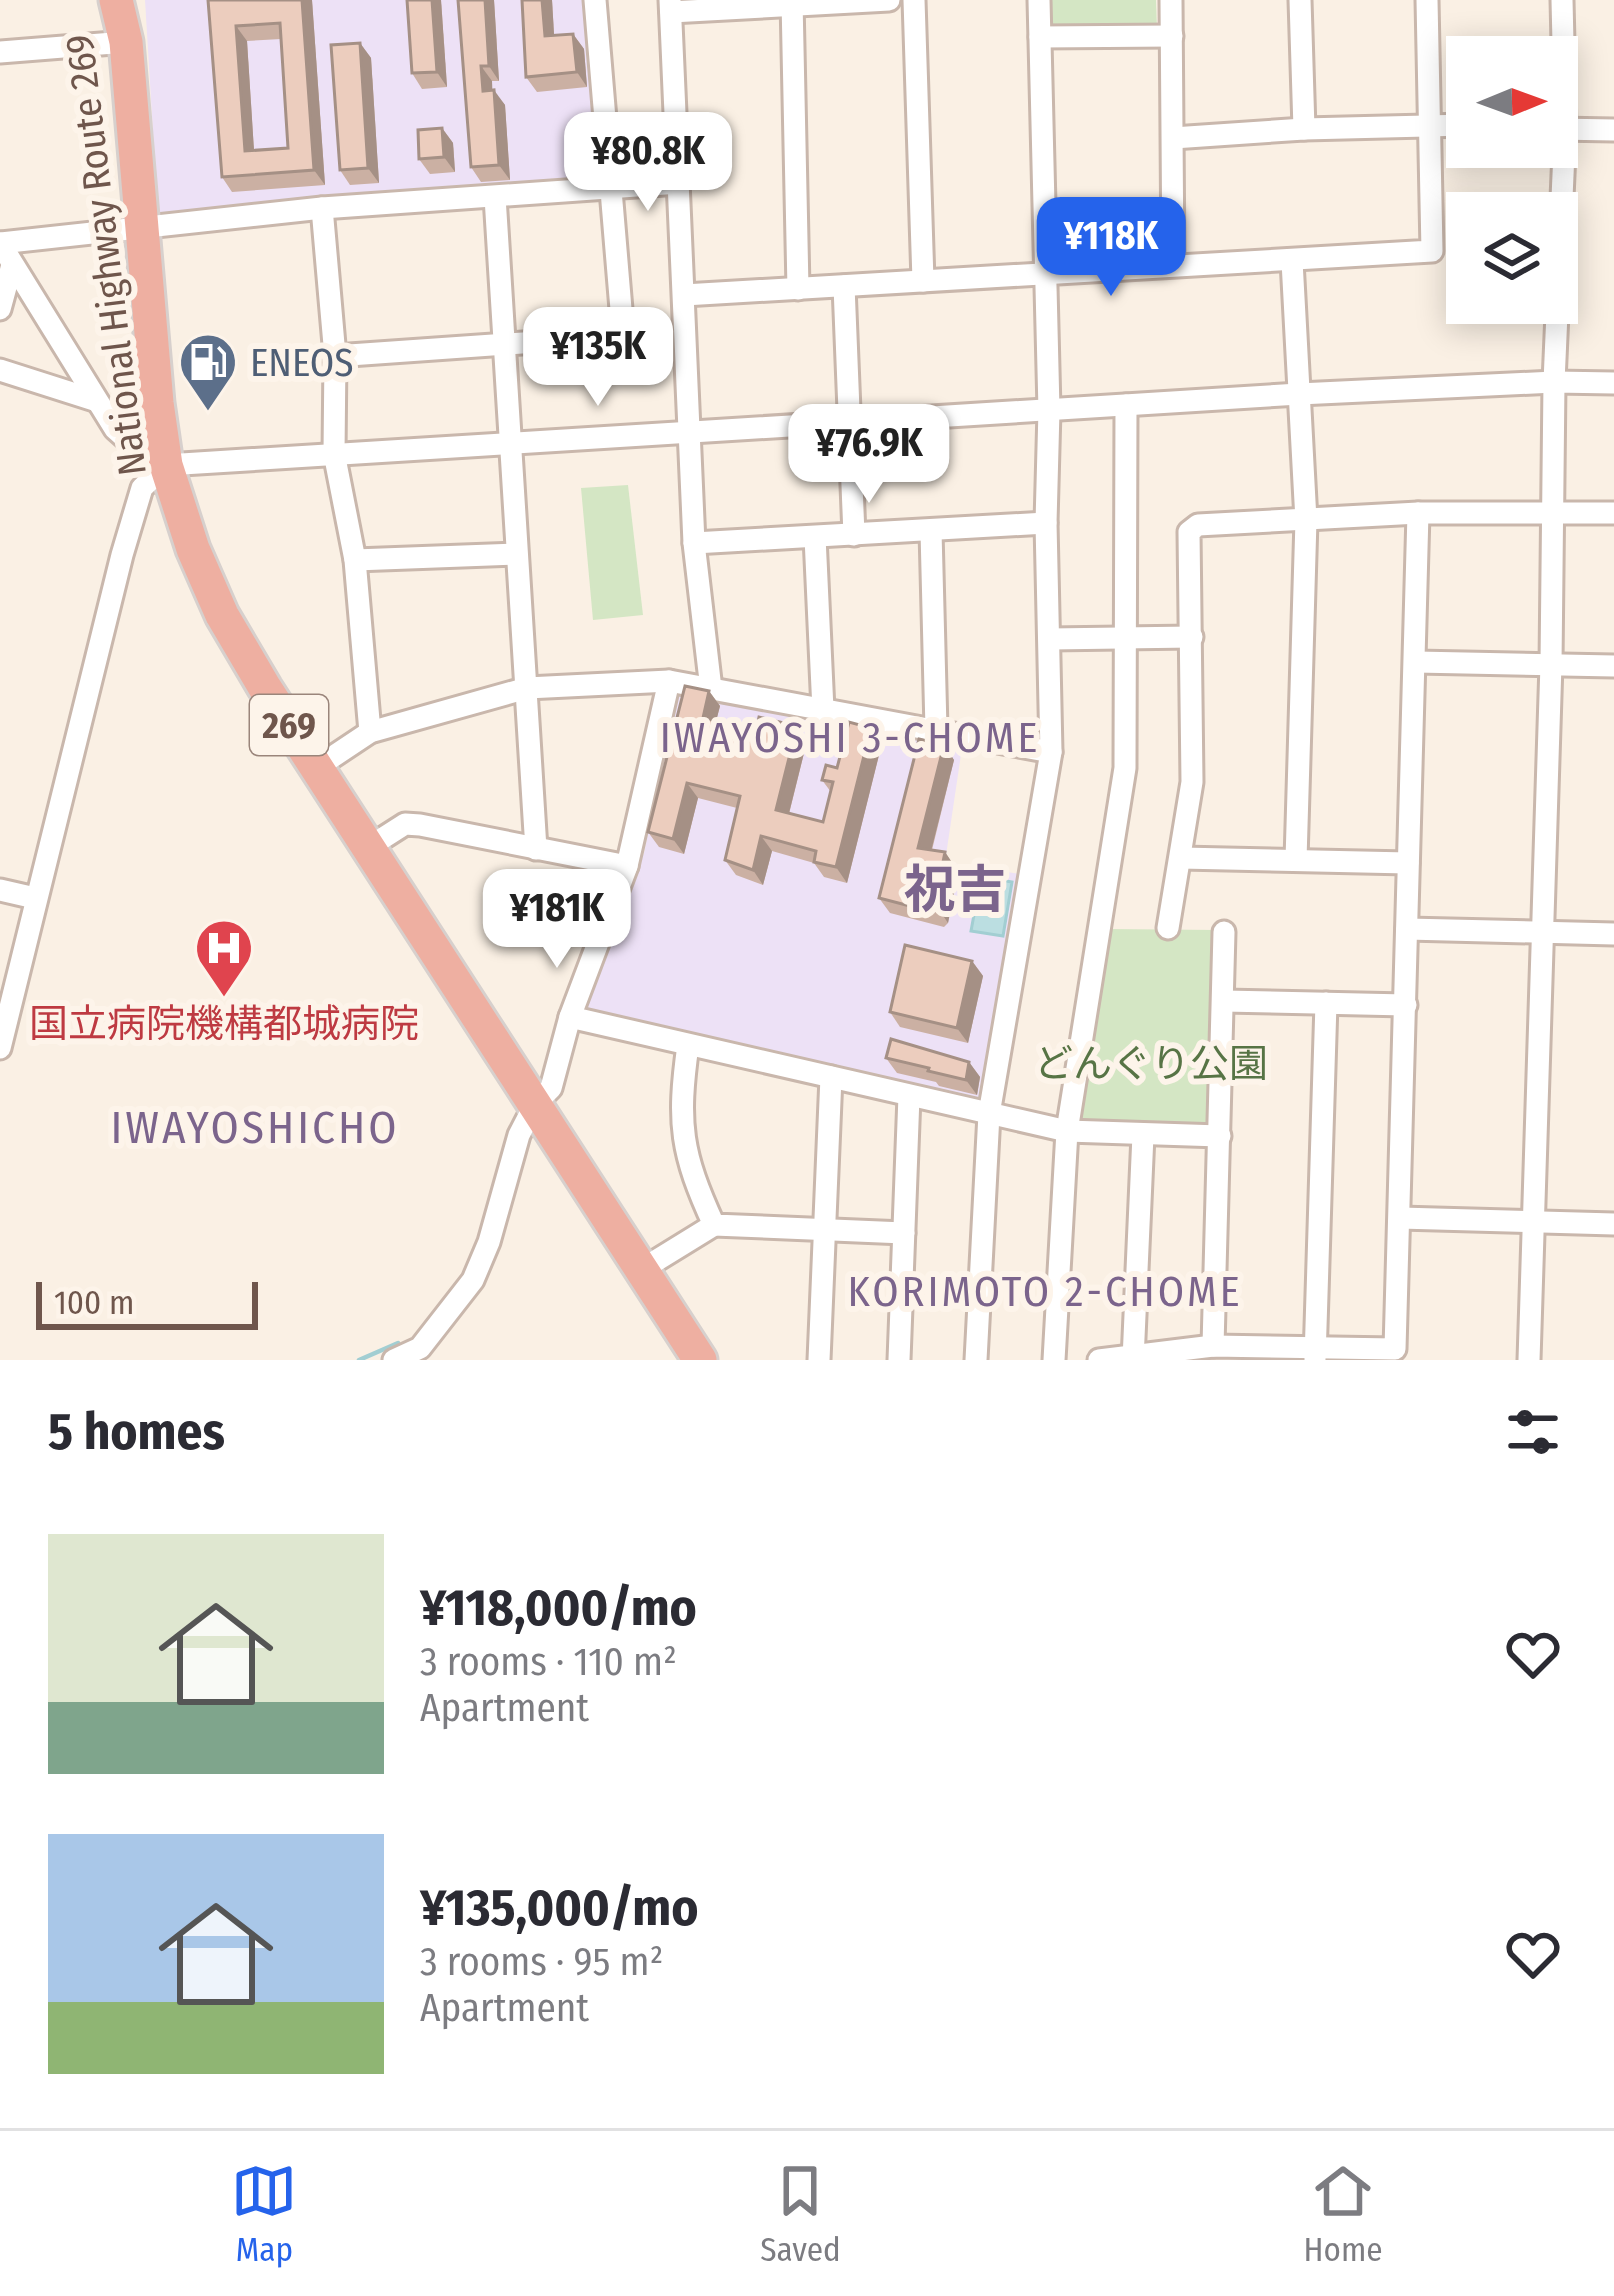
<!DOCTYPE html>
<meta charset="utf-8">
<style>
:root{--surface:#fff;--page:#f7f7f7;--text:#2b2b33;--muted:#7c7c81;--line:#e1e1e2;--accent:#2563eb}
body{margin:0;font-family:"Fira Sans Condensed","Noto Sans JP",sans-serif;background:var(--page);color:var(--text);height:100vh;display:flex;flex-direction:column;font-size:45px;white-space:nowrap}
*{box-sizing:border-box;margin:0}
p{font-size:39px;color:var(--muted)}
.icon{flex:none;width:66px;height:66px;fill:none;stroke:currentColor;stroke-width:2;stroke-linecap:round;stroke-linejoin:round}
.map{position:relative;height:1360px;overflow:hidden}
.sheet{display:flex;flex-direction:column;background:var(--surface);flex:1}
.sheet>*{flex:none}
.needle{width:78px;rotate:89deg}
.controls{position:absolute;left:1446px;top:36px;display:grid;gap:24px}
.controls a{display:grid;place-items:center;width:132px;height:132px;border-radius:0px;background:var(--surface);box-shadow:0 6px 30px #0003;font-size:60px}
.scale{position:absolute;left:36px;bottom:30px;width:222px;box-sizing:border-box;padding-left:12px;border:6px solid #6f564c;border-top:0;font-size:33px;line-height:42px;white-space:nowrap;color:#6f564c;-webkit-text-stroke:9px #fdf4ea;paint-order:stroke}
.price{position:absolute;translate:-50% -102px;padding:0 27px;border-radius:24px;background:#fff;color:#222;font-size:39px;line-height:78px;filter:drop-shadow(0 3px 6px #0008)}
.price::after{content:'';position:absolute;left:50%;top:72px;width:36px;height:27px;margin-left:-18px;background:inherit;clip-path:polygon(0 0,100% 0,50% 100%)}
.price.on{background:var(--accent);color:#fff}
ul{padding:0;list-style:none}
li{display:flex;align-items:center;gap:36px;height:300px;padding:0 48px}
li span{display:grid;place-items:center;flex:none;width:336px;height:240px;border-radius:0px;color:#555}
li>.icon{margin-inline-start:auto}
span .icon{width:144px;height:144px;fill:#fffc;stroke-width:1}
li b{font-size:51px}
h2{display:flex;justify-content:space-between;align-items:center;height:144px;padding:0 48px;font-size:51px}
.menu{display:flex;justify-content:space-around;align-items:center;height:168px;border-top:3px solid var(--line);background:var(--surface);font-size:33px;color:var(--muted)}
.menu a{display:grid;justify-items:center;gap:6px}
.menu .on{color:var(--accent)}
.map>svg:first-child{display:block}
</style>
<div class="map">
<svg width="1614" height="1360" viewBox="0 0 1614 1360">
<rect width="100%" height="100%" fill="#faf0e4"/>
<!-- education -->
<g fill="#ede1f6">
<path d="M 145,0 L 585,0 L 601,175 L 596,181 L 158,216 Z"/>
<path d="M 687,691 L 963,741 L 945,862 L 1019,874 L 1024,878 L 986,1102 L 598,1019 L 586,1009 L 644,853 L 676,695 Z"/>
</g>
<!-- green -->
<g fill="#d4e6c4">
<path d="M 1043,0 L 1156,0 L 1157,29 L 1043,31 Z"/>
<path d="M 628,485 L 643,615 L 593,620 L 581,488 Z"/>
<path d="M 1107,929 L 1217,930 L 1213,1125 L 1206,1129 L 1078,1122 Z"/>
</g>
<!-- water -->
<path fill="#bbdee1" stroke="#a2ced2" stroke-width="3" d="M 981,877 L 1012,882 L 1003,936 L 971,931 Z"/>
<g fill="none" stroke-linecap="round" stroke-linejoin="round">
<!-- stream -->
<path stroke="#a2ced2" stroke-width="4.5" d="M 359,1360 L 398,1343"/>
<!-- minor casing -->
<g stroke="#c9b7ac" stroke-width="27">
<g id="minor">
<path d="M 670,0 L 694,543 L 711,689"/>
<path d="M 792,0 L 798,289"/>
<path d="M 914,0 L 923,281"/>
<path d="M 1171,0 L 1173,265"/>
<path d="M 1300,0 L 1304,129"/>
<path d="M 671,12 L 889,0"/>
<path d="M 1040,37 L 1172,36"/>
<path d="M 0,52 L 126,42"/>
<path d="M 1557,129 L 1614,130"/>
<path d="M 1173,138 L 1304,129 L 1467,125"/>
<path d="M 495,197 L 536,849"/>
<path d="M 322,208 L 335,356 L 334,453 L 355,560 L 370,732"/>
<path d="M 0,243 L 322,208 L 679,183"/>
<path d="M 0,243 L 115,429 L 133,445 L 166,465"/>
<path d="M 1292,261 L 1306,520 L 1296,860"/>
<path d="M 844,286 L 854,535"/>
<path d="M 684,295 L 1432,251 L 1427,0"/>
<path d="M 0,309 L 12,265"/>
<path d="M 335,356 L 608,337 L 622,321 L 595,0"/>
<path d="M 0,370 L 94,400"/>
<path d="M 931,531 L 936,729"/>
<path d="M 815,537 L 823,710"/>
<path d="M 694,543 L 1046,523"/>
<path d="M 355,560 L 516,554"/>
<path d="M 1050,639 L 1192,637"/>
<path d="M 1416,662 L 1614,666"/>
<path d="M 316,768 L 370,732 L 527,688 L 669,681 L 1051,752"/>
<path d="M 369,847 L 405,824 L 420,825 L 627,866"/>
<path d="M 1181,858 L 1408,863"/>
<path d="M 0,890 L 35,898"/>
<path d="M 1168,928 L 1192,782 L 1189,532 L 1198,525 L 1418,513 L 1614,513"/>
<path d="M 1407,929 L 1614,934"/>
<path d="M 1224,1001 L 1406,1005"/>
<path d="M 570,1017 L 1067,1131 L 1220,1136"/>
<path d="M 688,1045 C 677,1124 681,1153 714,1225 L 904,1233"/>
<path d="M 0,1048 L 122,555 L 142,488 L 166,465 L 1299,394 L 1554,382 L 1614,383"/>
<path d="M 1400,1218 L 1614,1224"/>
<path d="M 641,1270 L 714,1225"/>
<path d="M 1213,1346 L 1224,932"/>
<path d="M 1315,1359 L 1326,1003"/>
<path d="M 394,1360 L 420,1348 L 473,1280 L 489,1242 L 519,1135 L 535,1104 L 551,1088 L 570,1017 L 627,866 L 669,681"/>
<path d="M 819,1360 L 831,1077"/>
<path d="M 899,1360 L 909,1096"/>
<path d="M 976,1360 L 989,1114 L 1051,752 L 1046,523 L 1049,410 L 1039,0"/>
<path d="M 1054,1360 L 1067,1131 L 1125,768 L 1126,405"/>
<path d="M 1099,1360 L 1213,1346 L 1395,1349 L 1418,513"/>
<path d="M 1133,1360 L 1143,1135"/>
<path d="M 1529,1360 L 1551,664 L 1554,382 L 1565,129 L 1562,0"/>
</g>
</g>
<!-- highway casing -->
<g stroke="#d7d0cd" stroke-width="39">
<path id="highway" d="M 116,0 L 126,42 L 157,403 L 166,465 L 193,549 L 222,615 L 265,688 L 700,1360"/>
</g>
<!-- minor -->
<use href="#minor" stroke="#fff" stroke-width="21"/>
<!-- highway -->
<use href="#highway" stroke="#eeafa1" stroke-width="33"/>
</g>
<!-- wall -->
<g fill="#cbb0a3" fill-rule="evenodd">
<path d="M 208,0 L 312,0 L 325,185 L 232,192 L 222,177 ZM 281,39 L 288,148 L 254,151 L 247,41 Z"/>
<path d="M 407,0 L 441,0 L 447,87 L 422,89 L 412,73 Z"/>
<path d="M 458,0 L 494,0 L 499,81 L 492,81 L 492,90 L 505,105 L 510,180 L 481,182 L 471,167 Z"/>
<path d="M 522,0 L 552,0 L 554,35 L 573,34 L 584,49 L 587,87 L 537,92 L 526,77 Z"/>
<path d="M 360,43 L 371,58 L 379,183 L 350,185 L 340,170 Z"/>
<path d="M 442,128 L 453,143 L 455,172 L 430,174 L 419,159 Z"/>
<path d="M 709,691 L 720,706 L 716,721 L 807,741 L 789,814 L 823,822 L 831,792 L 822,780 L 837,768 L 871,728 L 882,743 L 847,883 L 824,877 L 814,863 L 772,851 L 763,885 L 736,875 L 725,860 L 737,808 L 698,798 L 684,854 L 659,847 L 648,832 Z"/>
<path d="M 944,745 L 954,760 L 932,850 L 945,852 L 955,867 L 953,879 L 956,883 L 948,923 L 944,927 L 890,913 L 879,898 Z"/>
<path d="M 972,961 L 983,976 L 968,1043 L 900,1027 L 890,1012 Z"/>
<path d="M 886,1058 L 969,1062 L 980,1077 L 977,1095 L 939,1086 L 936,1082 L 897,1073 Z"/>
</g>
<!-- shaded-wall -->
<g fill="#a59085">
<path d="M 302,0 L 312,0 L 325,185 L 314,170 Z"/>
<path d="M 432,0 L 441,0 L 447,87 L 437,72 Z"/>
<path d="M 485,0 L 494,0 L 499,81 L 489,66 Z"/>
<path d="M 542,0 L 552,0 L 555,51 L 545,36 Z"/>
<path d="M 236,26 L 247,41 L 255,166 L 245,151 Z"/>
<path d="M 573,34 L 584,49 L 587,87 L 577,72 Z"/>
<path d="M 360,43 L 371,58 L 379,183 L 368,168 Z"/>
<path d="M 481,66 L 492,81 L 493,106 L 483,91 Z"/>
<path d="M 494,90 L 505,105 L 510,180 L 499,165 Z"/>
<path d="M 442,128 L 453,143 L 455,172 L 444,157 Z"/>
<path d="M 709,691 L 720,706 L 713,733 L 703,718 Z"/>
<path d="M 797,726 L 807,741 L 786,825 L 776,810 Z"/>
<path d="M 871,728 L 882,743 L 847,883 L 836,867 Z"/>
<path d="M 944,745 L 954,760 L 928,863 L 918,848 Z"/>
<path d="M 687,783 L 698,798 L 684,854 L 673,839 Z"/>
<path d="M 761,836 L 772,851 L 763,885 L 753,870 Z"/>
<path d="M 945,852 L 955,867 L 953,879 L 956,883 L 948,923 L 938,908 Z"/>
<path d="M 972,961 L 983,976 L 968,1043 L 957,1028 Z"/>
<path d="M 969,1062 L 980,1077 L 977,1095 L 966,1080 Z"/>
</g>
<!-- building -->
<g fill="#eccdbe" stroke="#a59085" stroke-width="3" fill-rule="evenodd">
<path d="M 208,0 L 302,0 L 314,170 L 222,177 ZM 280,23 L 288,148 L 245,151 L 236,26 Z"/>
<path d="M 407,0 L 432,0 L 437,72 L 412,73 Z"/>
<path d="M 458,0 L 485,0 L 489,66 L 481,66 L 483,91 L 494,90 L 499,165 L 471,167 Z"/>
<path d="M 522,0 L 542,0 L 545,36 L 573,34 L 577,72 L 526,77 Z"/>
<path d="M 360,43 L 368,168 L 340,170 L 331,45 Z"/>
<path d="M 442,128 L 444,157 L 419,159 L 418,130 Z"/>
<path d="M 685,686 L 709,691 L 703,718 L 756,731 L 759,717 L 797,726 L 776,810 L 823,822 L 833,782 L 822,780 L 826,765 L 837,768 L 849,722 L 871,728 L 836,867 L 814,862 L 816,851 L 761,836 L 753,870 L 725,860 L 740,796 L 687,783 L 673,839 L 648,832 Z"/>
<path d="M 919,739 L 944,745 L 918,848 L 945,852 L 942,867 L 945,868 L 938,908 L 933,912 L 879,898 Z"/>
<path d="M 905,945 L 972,961 L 957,1028 L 890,1012 Z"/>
<path d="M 891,1039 L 969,1062 L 966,1080 L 928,1071 L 929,1068 L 886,1058 Z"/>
</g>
<!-- icons -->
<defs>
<g id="fuel-pin" transform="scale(3)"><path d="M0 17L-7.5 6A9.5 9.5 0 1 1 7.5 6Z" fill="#5c6f8a" stroke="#fdf4ea"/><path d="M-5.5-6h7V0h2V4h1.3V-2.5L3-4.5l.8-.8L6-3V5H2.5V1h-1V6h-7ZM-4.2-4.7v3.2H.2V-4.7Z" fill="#fff"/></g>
<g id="hospital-pin" transform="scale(3)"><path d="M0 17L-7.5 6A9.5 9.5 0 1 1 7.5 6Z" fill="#e0444e" stroke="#fdf4ea"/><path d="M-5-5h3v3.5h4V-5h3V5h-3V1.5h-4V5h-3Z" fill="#fff"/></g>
</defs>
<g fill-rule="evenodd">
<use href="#fuel-pin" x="208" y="362"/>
<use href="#hospital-pin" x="224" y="948"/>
</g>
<g text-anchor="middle" stroke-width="12" stroke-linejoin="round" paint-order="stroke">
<!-- shield labels -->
<rect fill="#fdf4ea" stroke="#9a857b" stroke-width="3" x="250" y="695" width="78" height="60" rx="9"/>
<g font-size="36" font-weight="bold" fill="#6f564c">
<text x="289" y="738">269</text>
</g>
<!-- street labels -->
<g font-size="39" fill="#6f564c" stroke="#fdf4ea">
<text transform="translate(105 255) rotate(-97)" y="14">National Highway Route 269</text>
</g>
<!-- service labels -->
<g font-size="39" fill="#4e5e75" stroke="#fdf4ea" text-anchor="start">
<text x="250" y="376">ENEOS</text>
</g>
<!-- health labels -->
<g font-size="39" fill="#be3a42" stroke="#fdf4ea">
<text x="224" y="1037">国立病院機構都城病院</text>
</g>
<!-- park labels -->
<g font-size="39" fill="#577445" stroke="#fdf4ea">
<text x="1151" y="1077">どんぐり公園</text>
</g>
<!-- neighbourhood labels -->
<g font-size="42" letter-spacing="3" fill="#7b648c" stroke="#fdf4ea">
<text x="850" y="752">IWAYOSHI 3-CHOME</text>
<text x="1045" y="1306">KORIMOTO 2-CHOME</text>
</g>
<!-- quarter labels -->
<g font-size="45" letter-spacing="3" fill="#7b648c" stroke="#fdf4ea">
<text x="255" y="1143">IWAYOSHICHO</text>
</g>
<!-- district labels -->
<g font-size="51" font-weight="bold" fill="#7b648c" stroke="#fdf4ea">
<text x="955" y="907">祝吉</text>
</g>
</g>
</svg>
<div class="controls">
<a><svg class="needle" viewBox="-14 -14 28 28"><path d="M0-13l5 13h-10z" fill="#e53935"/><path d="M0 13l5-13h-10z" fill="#7c7c81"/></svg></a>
<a><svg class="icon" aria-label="layers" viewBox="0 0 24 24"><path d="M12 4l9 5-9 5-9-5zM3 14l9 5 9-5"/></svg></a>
</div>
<div class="scale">100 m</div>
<b class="price" style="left:648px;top:214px">¥80.8K</b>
<b class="price on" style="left:1111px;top:299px">¥118K</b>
<b class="price" style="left:598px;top:409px">¥135K</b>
<b class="price" style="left:869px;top:506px">¥76.9K</b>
<b class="price" style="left:557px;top:971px">¥181K</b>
</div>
<section class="sheet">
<h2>5 homes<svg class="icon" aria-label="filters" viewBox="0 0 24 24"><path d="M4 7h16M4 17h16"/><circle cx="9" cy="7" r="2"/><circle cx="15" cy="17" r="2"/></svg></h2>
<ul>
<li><span style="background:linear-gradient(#dfe7d0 70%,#7fa58c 0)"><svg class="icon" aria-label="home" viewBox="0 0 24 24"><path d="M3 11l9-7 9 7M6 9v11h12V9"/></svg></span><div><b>¥118,000/mo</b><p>3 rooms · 110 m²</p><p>Apartment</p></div><svg class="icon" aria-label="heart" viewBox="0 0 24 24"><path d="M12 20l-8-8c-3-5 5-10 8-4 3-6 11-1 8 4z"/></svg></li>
<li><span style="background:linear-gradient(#a9c7e8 70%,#8fb573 0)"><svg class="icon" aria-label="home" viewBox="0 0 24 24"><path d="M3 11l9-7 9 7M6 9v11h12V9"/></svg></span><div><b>¥135,000/mo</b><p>3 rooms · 95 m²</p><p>Apartment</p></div><svg class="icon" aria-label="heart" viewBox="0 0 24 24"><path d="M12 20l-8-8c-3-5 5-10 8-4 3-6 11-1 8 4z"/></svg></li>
</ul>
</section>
<nav class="menu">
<a class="on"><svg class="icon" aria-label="map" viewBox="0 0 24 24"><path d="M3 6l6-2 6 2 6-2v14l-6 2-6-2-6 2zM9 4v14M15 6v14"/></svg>Map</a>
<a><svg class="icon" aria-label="saved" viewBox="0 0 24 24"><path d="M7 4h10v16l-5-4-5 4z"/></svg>Saved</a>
<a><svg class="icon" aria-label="home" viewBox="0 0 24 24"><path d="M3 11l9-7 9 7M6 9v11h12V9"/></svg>Home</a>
</nav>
